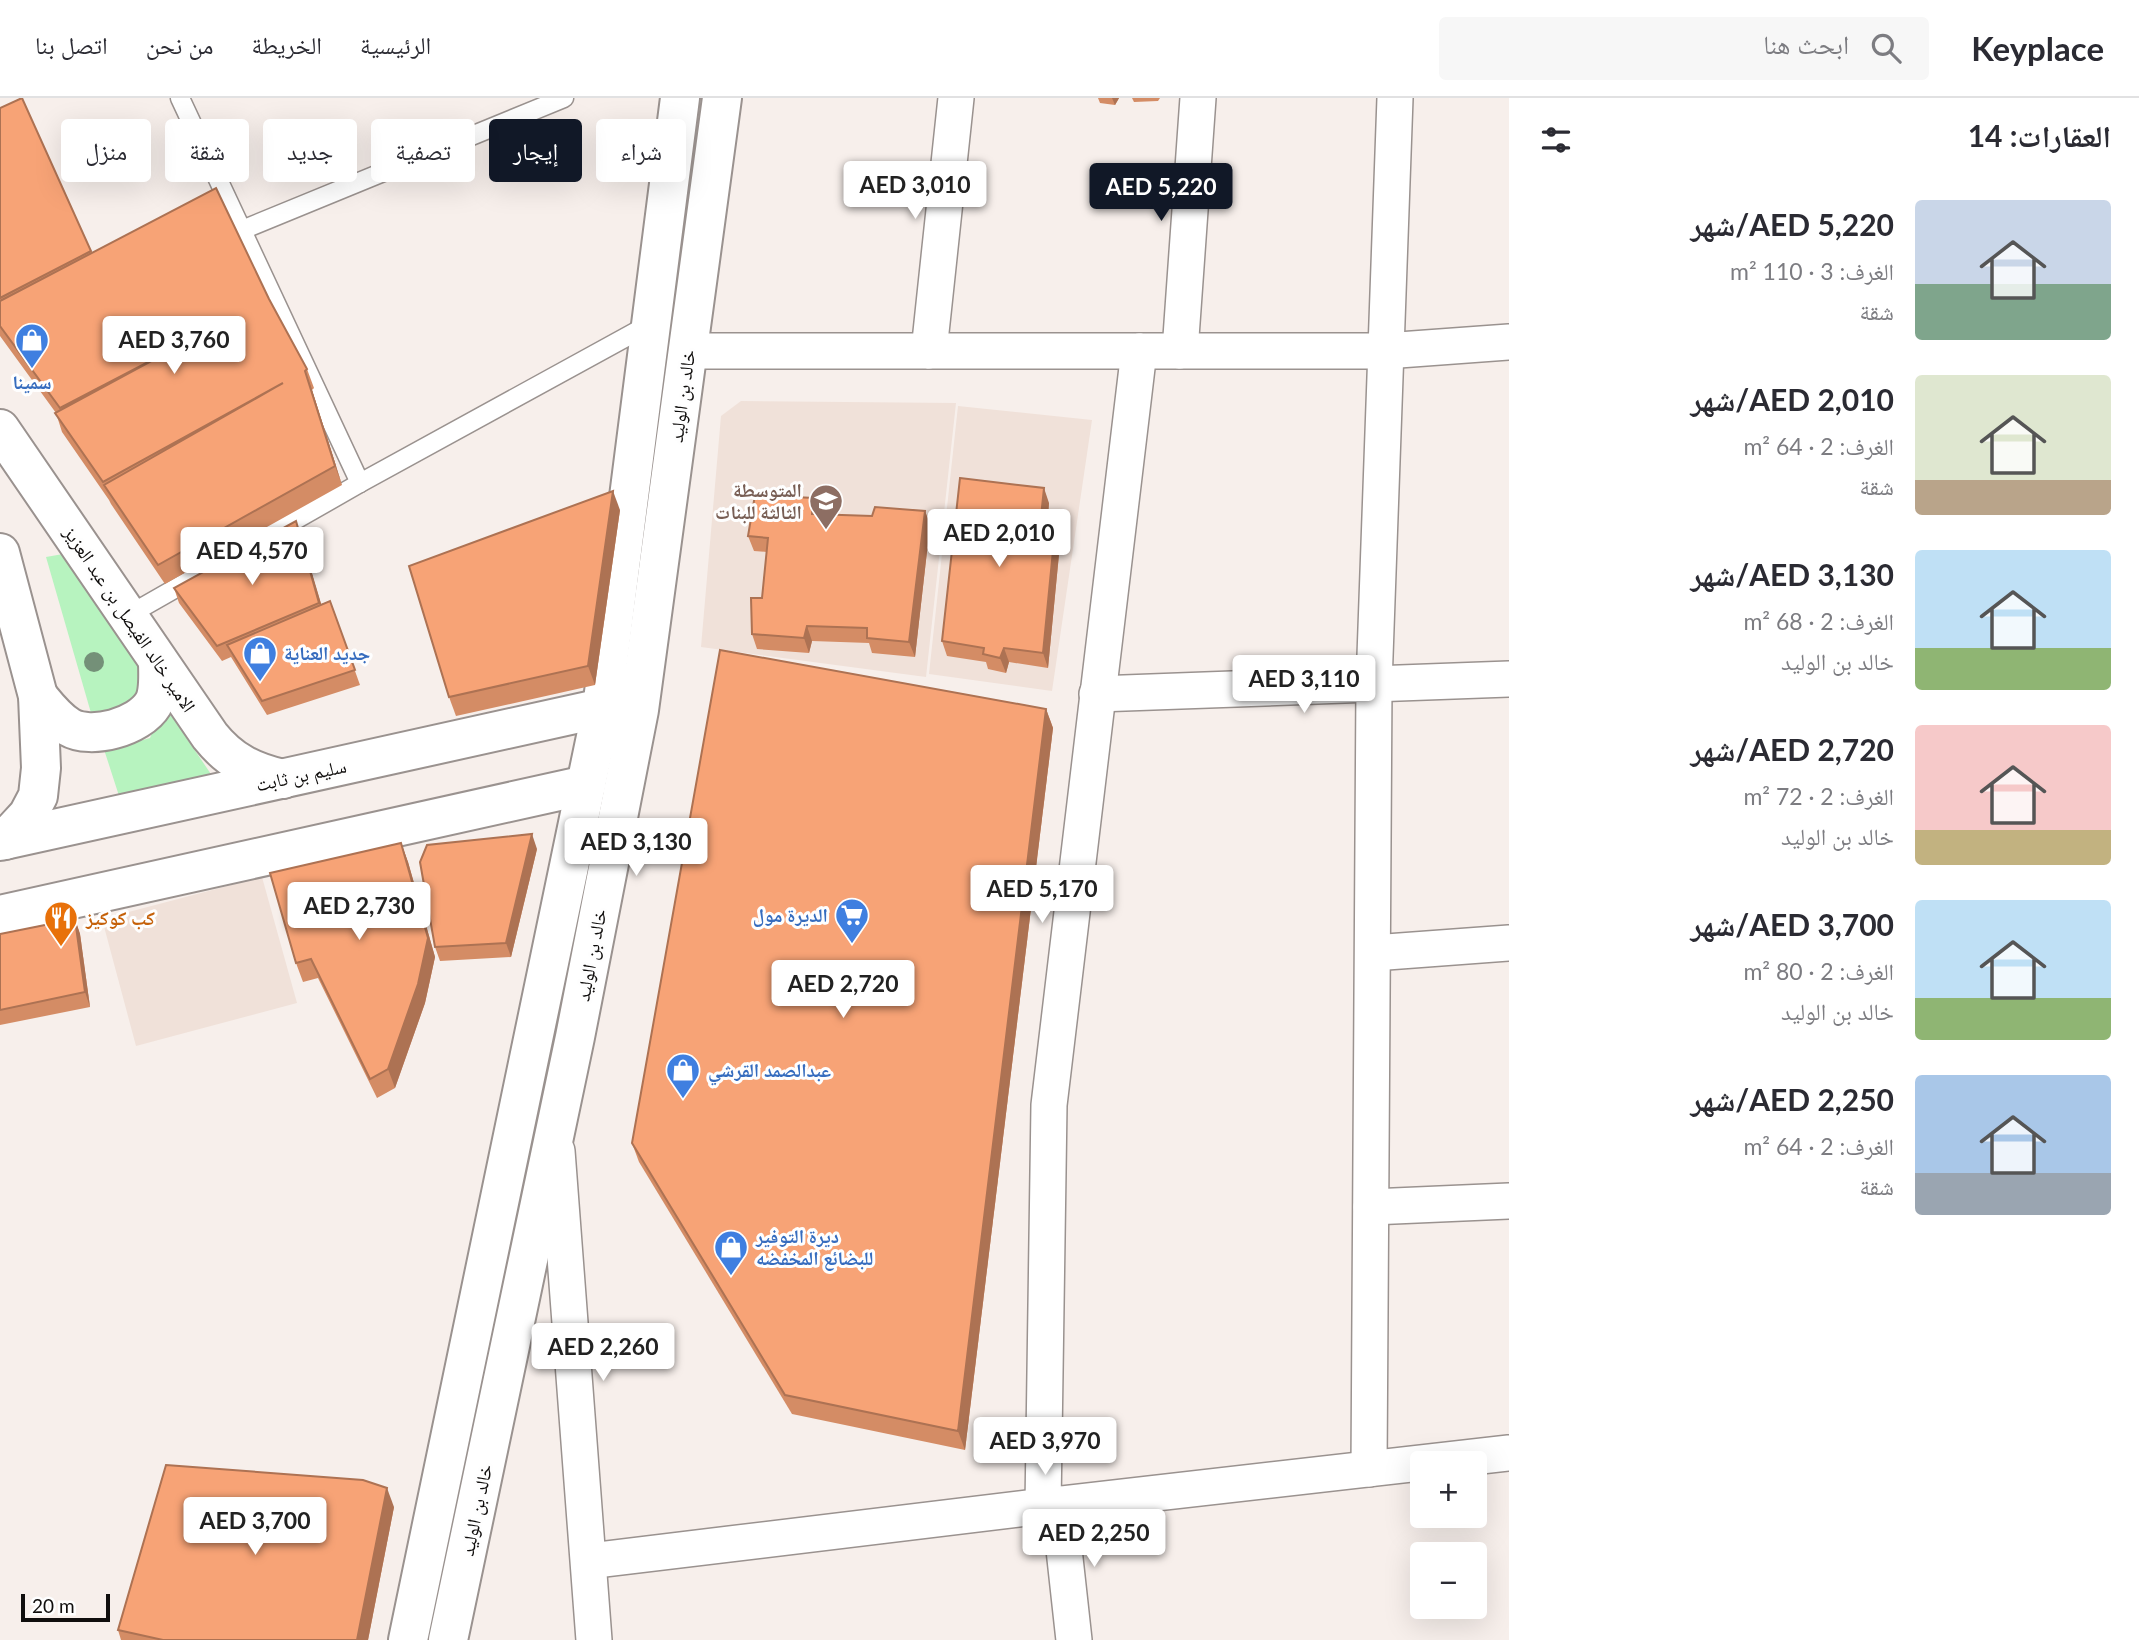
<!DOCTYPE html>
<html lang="ar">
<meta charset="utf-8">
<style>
:root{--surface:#fff;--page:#f7f7f7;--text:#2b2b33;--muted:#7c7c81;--line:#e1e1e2;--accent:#111827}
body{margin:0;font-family:Lato,"Noto Naskh Arabic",sans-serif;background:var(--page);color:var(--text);direction:rtl;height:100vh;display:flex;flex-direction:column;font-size:26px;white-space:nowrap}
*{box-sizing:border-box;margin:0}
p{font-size:23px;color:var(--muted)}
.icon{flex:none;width:38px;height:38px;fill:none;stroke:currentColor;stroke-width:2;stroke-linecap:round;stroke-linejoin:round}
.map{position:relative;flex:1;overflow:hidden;direction:ltr}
.side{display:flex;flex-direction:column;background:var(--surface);width:630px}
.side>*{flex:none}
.hud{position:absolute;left:21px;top:21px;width:665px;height:63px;direction:rtl;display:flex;gap:14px}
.controls{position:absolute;left:1410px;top:1353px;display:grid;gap:14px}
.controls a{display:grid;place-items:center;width:77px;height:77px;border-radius:7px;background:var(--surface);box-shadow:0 7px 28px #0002;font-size:35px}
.scale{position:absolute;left:21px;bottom:18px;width:89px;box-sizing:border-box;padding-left:7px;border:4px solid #100e0d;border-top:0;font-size:19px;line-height:24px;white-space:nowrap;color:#100e0d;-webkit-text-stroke:5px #fefefe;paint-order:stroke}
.price{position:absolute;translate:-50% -60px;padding:0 16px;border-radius:7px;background:#fff;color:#222;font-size:23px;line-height:46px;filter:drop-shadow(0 2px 4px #0008)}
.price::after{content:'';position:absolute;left:50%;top:42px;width:21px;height:16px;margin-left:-10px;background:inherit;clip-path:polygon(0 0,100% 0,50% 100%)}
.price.current{background:var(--accent);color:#fff}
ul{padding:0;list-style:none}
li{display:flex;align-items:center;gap:21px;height:175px;padding:0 28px}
li span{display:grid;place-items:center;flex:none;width:196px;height:140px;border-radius:7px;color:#555}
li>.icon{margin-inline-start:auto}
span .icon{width:84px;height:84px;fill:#fffc;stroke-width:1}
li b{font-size:30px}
h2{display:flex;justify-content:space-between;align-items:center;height:84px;padding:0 28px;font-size:30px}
.tag{padding:0 24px;border-radius:7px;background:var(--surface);box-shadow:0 7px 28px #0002;font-size:24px;line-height:63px}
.tag.current{background:var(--accent);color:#fff}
header{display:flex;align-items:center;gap:42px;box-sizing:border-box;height:98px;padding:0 35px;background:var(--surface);border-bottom:2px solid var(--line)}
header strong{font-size:33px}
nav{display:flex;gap:38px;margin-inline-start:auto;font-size:24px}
.search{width:490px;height:63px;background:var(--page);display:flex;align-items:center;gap:18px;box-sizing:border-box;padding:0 24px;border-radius:7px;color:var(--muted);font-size:26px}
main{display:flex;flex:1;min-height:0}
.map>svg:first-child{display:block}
</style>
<header>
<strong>Keyplace</strong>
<div class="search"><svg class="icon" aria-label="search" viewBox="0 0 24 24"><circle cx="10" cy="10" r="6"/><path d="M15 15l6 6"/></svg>ابحث هنا</div>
<nav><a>الرئيسية</a><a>الخريطة</a><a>من نحن</a><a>اتصل بنا</a></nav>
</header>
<main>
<section class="side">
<h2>العقارات: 14<svg class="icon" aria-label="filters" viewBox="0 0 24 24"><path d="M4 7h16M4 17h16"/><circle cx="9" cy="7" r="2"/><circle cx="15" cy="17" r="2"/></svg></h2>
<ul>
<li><span style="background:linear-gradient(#c9d6e8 60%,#7fa58c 0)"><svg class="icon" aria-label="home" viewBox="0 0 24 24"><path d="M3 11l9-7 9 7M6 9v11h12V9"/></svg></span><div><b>AED 5,220/شهر</b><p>الغرف: 3 · 110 m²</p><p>شقة</p></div></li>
<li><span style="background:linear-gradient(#dfe7d0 75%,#b9a48a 0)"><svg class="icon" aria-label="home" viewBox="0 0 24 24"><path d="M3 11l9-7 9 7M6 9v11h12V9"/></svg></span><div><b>AED 2,010/شهر</b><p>الغرف: 2 · 64 m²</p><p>شقة</p></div></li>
<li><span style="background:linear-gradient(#bfe0f5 70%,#8fb573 0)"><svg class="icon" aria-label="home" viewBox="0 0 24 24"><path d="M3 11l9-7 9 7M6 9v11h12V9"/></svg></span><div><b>AED 3,130/شهر</b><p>الغرف: 2 · 68 m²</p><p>خالد بن الوليد</p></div></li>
<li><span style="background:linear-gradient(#f6c9c9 75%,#c2b280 0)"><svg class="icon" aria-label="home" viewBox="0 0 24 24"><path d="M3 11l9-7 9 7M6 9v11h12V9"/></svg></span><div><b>AED 2,720/شهر</b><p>الغرف: 2 · 72 m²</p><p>خالد بن الوليد</p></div></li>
<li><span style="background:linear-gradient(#bfe0f5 70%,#8fb573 0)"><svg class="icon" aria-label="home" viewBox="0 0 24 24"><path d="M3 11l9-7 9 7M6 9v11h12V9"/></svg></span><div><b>AED 3,700/شهر</b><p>الغرف: 2 · 80 m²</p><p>خالد بن الوليد</p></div></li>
<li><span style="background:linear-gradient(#a9c7e8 70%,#9aa5b1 0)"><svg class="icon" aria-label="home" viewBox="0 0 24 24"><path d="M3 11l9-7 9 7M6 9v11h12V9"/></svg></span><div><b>AED 2,250/شهر</b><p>الغرف: 2 · 64 m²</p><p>شقة</p></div></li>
</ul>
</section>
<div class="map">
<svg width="1509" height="1542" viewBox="0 0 1509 1542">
<rect width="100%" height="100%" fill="#f7efeb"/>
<!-- built -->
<g fill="#f0e1d9">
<path d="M 741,303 L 956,305 L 926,579 L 701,549 L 721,318 Z"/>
<path d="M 958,308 L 1092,322 L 1052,593 L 929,576 Z"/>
<path d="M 262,779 L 297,905 L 136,948 L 102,821 Z"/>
</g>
<!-- green -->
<g fill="#b7f3bf">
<path d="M 63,456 L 152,585 L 131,612 L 91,615 L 46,459 Z"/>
<path d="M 161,613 L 167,614 L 173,620 L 217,685 L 121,704 L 99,636 L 122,648 L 150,640 Z"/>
</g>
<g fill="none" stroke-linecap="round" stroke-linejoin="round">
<!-- service casing -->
<g stroke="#9a928f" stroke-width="21">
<g id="service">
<path d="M 180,0 L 360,385"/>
<path d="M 242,132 L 564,0"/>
<path d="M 127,518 L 360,385 L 650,226"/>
</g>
</g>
<!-- minor casing -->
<g stroke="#9a928f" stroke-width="38">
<g id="minor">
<path d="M 688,253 L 1385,253 L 1509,244"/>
<path d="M 929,253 L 956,0"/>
<path d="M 1180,253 L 1198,0"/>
<path d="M 1097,596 L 1509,581"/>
<path d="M 1373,855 L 1509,845"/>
<path d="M 557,1053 L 594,1542"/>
<path d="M 1371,1109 L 1509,1103"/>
<path d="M 1369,1371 L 1374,586 L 1395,0"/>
<path d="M 1059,1406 L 1074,1542"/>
<path d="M 1043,1408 L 1049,1007 L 1139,253"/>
<path d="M 589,1463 L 1043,1408 L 1509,1355"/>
</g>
</g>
<!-- tertiary casing -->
<g stroke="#9a928f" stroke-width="42">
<g id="tertiary">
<path d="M 0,331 L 210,638 C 230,663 252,674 283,681"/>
<path d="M 0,455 L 38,598 L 41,670 L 38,698 L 28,717 L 5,742"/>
<path d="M 38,598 C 47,609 56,621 69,629 C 91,642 139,629 153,606 C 160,594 158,576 158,563"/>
<path d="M 0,743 L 602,610"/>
<path d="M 0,817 L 586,687"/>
<path d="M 408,1542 L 602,610 L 680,0"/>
<path d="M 448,1542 L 575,939 L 639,612 L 722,0"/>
</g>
</g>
<!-- service -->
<use href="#service" stroke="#fff" stroke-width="18"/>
<!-- minor -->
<use href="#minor" stroke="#fff" stroke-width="35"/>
<!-- tertiary -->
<use href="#tertiary" stroke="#fff" stroke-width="38"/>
</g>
<!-- trees -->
<circle fill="#749078" cx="94" cy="564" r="10"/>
<!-- wall -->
<g fill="#d48c65">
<path d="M 22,0 L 92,155 L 269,201 L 307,271 L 314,290 L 312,292 L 342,387 L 165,486 L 111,406 L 109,402 L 62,334 L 56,315 L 0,238 L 0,10 Z"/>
<path d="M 1098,0 L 1119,0 L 1115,7 L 1100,5 Z"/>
<path d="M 1132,0 L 1160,0 L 1158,3 L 1134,4 Z"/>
<path d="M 813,400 L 818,416 L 872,418 L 925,413 L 930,427 L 915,559 L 872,555 L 869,545 L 812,543 L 809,555 L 757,551 L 752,536 L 762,500 L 767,454 L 754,453 L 748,438 Z"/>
<path d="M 1049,405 L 1046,439 L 1054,442 L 1059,456 L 1048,570 L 1009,564 L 1006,575 L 988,571 L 986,564 L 947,558 L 942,543 Z"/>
<path d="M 620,412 L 595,587 L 456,618 L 449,599 Z"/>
<path d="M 296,423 L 321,506 L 330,503 L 360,587 L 267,617 L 231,559 L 222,563 L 179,505 L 174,490 Z"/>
<path d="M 1046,611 L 1053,630 L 965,1352 L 792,1316 L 639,1064 L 632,1045 Z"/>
<path d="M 401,745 L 408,764 L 435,859 L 425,905 L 395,990 L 377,1000 L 318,880 L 303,884 L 296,865 Z"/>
<path d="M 537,751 L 511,859 L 440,863 L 435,849 Z"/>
<path d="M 75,821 L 80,836 L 90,909 L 0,927 L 0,836 Z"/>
<path d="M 394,1409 L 368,1542 L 121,1542 L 118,1532 Z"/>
</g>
<!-- shaded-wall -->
<g fill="#ad7253">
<path d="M 1112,0 L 1119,0 L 1115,7 Z"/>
<path d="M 305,273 L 312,292 L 342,387 L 335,368 Z"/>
<path d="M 1044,390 L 1049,405 L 1045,452 L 1039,438 Z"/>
<path d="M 613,393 L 620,412 L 595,587 L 588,568 Z"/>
<path d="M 813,400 L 818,415 L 818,430 L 812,416 Z"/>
<path d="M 925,413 L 930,427 L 915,559 L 909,544 Z"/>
<path d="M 296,423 L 301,438 L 325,519 L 319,505 Z"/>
<path d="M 1054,442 L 1059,456 L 1048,570 L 1043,555 Z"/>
<path d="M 807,528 L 812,543 L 809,555 L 804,540 Z"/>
<path d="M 1004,550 L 1009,564 L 1006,575 L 1000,560 Z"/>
<path d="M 1046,611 L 1053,630 L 965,1352 L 958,1333 Z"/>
<path d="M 532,736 L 537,751 L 511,859 L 506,845 Z"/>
<path d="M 401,745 L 408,764 L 435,859 L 425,905 L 395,990 L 388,971 Z"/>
<path d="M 75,821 L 80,836 L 90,909 L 85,894 Z"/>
<path d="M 387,1390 L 394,1409 L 368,1542 L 357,1542 Z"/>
</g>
<!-- building -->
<g fill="#f7a376" stroke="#ad7253" stroke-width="2">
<path d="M 22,0 L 91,153 L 0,200 L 0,10 Z"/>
<path d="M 216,90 L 269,201 L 307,271 L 305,273 L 335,368 L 158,467 L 104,387 L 283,285 L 103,384 L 55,315 L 179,248 L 60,310 L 0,228 L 0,203 Z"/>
<path d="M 960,380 L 1044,390 L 1039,438 L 1054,442 L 1043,555 L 1004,550 L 1000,560 L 983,556 L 984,550 L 942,543 Z"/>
<path d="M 613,393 L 588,568 L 449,599 L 409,468 Z"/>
<path d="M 755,397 L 813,400 L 812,416 L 872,418 L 875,409 L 925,413 L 909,544 L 867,540 L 867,530 L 807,528 L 804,540 L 752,536 L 751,500 L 762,500 L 768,440 L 748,438 Z"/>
<path d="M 296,423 L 319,505 L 217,548 L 174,490 Z"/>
<path d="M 330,503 L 355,572 L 262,603 L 227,547 Z"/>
<path d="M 720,552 L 1046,611 L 958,1333 L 785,1297 L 632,1045 Z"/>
<path d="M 532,736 L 506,845 L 435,849 L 420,764 L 427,747 Z"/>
<path d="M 401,745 L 428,840 L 418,886 L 388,971 L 370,981 L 311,861 L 296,865 L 270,775 Z"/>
<path d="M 75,821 L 85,894 L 0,912 L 0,836 Z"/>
<path d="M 166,1367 L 363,1382 L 387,1390 L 357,1542 L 163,1542 L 118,1532 Z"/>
</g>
<!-- icons -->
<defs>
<g id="shop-pin" transform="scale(1.75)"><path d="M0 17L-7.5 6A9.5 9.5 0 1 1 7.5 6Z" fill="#3f7fe0" stroke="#fefefe"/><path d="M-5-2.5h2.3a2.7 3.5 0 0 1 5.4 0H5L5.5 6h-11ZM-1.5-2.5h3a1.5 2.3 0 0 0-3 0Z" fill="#fff"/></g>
<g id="school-pin" transform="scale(1.75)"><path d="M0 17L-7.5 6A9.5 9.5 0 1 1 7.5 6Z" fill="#8d6e63" stroke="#fefefe"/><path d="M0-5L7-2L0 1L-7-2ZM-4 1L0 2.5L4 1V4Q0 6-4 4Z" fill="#fff"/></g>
<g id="supermarket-pin" transform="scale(1.75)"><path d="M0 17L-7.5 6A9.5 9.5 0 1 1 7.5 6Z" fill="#3f7fe0" stroke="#fefefe"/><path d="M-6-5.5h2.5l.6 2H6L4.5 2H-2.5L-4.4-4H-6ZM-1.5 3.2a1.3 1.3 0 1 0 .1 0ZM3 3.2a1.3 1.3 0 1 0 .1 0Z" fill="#fff"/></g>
<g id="restaurant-pin" transform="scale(1.75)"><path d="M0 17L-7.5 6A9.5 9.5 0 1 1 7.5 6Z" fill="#e8710a" stroke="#fefefe"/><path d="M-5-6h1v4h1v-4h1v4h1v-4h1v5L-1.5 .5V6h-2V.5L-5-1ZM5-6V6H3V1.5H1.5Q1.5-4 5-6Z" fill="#fff"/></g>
</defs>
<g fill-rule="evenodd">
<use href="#shop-pin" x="32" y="242"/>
<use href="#school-pin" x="826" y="403"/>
<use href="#shop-pin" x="260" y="555"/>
<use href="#supermarket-pin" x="852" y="817"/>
<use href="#restaurant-pin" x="61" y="820"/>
<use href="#shop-pin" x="683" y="972"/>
<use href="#shop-pin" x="731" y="1149"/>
</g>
<g text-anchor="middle" stroke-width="6" stroke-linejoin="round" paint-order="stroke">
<!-- shop labels -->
<g font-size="19" font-weight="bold" fill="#366cbe" stroke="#fefefe" text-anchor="start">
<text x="32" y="291" text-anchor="middle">سمينا</text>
<text x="284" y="562">جديد العناية</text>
<text x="828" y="824" text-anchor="end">الديرة مول</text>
<text x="708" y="979">عبدالصمد القرشي</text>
<text x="756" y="1145">ديرة التوفير<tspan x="756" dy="22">للبضائع المخفضه</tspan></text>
</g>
<!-- street labels -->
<g font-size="19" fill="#100e0d" stroke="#fefefe">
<text transform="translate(682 298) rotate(-82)" y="7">خالد بن الوليد</text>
<text transform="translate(130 521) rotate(56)" y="7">الامير خالد الفيصل بن عبد العزيز</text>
<text transform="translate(301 677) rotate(-12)" y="7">سليم بن ثابت</text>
<text transform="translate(591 857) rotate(-79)" y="7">خالد بن الوليد</text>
<text transform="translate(476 1412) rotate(-78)" y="7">خالد بن الوليد</text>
</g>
<!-- education labels -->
<g font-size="19" font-weight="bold" fill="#785e54" stroke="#fefefe" text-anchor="end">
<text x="802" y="399">المتوسطة<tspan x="802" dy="22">الثالثة للبنات</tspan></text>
</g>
<!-- food labels -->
<g font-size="19" font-weight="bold" fill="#c56008" stroke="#fefefe" text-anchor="start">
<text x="86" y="827">كب كوكيز</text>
</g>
</g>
</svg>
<div class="controls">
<a>+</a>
<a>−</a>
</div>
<div class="scale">20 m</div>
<b class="price" style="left:915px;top:123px">AED 3,010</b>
<b class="price current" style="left:1161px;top:125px">AED 5,220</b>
<b class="price" style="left:174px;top:278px">AED 3,760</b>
<b class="price" style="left:999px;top:471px">AED 2,010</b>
<b class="price" style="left:252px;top:489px">AED 4,570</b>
<b class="price" style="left:1304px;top:617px">AED 3,110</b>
<b class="price" style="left:636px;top:780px">AED 3,130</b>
<b class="price" style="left:1042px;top:827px">AED 5,170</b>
<b class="price" style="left:359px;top:844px">AED 2,730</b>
<b class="price" style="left:843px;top:922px">AED 2,720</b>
<b class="price" style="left:603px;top:1285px">AED 2,260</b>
<b class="price" style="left:1045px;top:1379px">AED 3,970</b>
<b class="price" style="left:255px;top:1459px">AED 3,700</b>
<b class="price" style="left:1094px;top:1471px">AED 2,250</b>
<div class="hud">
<a class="tag">شراء</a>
<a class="tag current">إيجار</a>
<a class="tag">تصفية</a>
<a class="tag">جديد</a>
<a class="tag">شقة</a>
<a class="tag">منزل</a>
</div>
</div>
</main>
